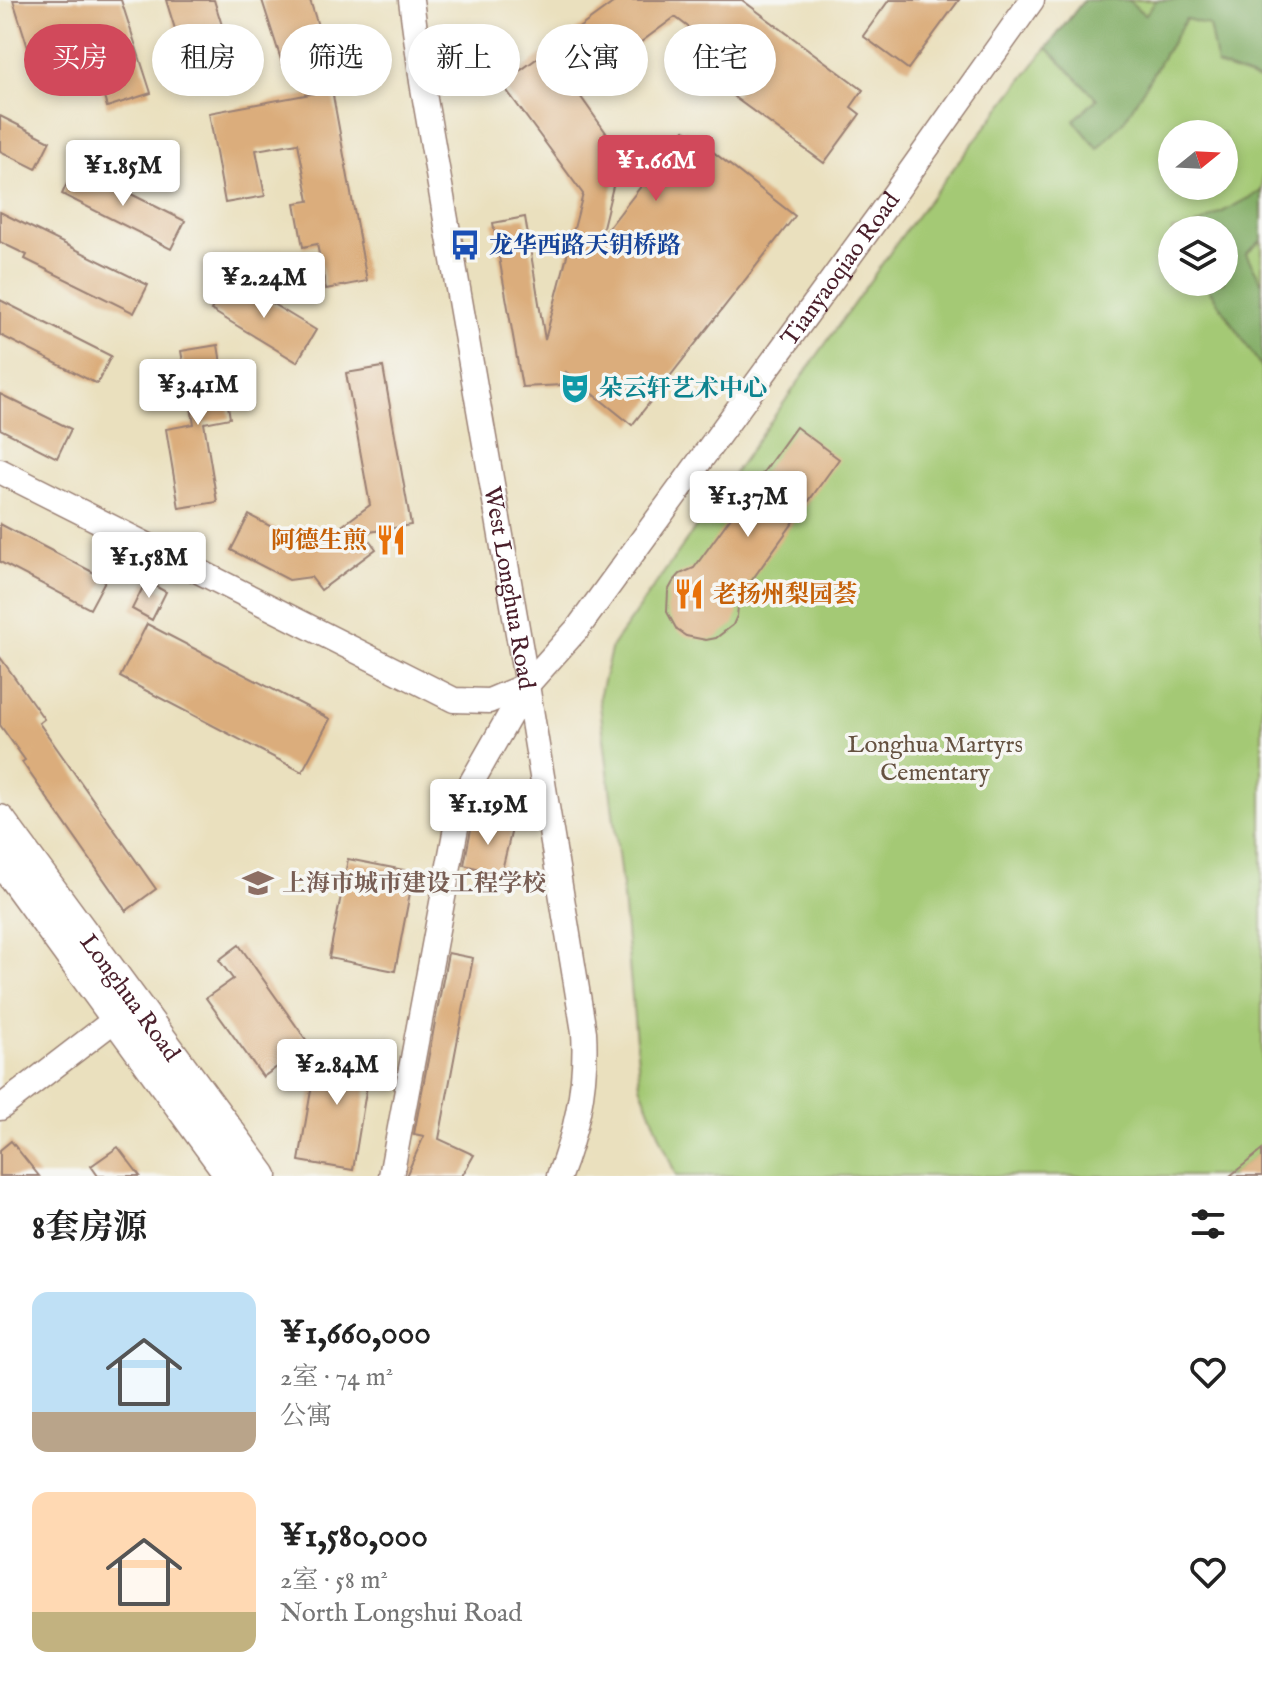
<!DOCTYPE html>
<html lang="zh">
<meta charset="utf-8">
<style>
:root{--surface:#fff;--page:#f6f6f6;--text:#222;--muted:#767676;--accent:#d1495b}
body{margin:0;font-family:"IM FELL English","Noto Serif SC",serif;background:var(--page);color:var(--text);height:100vh;display:flex;flex-direction:column;font-size:30px;white-space:nowrap}
*{box-sizing:border-box;margin:0}
p{font-size:26px;color:var(--muted)}
.icon{flex:none;width:44px;height:44px;fill:none;stroke:currentColor;stroke-width:2;stroke-linecap:round;stroke-linejoin:round}
.map{position:relative;height:1176px;overflow:hidden}
.sheet{display:flex;flex-direction:column;background:var(--surface);flex:1}
.sheet>*{flex:none}
.guide{position:absolute;left:24px;top:24px;width:800px;height:72px;display:flex;gap:16px}
.needle{width:52px;rotate:72deg}
.fabs{position:absolute;left:1158px;top:120px;display:grid;gap:16px}
.fabs a{display:grid;place-items:center;width:80px;height:80px;border-radius:50%;background:var(--surface);box-shadow:0 4px 12px #0003;font-size:40px}
.price{position:absolute;translate:-50% -68px;padding:0 18px;border-radius:8px;background:#fff;color:#222;font-size:26px;line-height:52px;filter:drop-shadow(0 2px 4px #0008)}
.price::after{content:'';position:absolute;left:50%;top:48px;width:24px;height:18px;margin-left:-12px;background:inherit;clip-path:polygon(0 0,100% 0,50% 100%)}
.price.current{background:var(--accent);color:#fff}
ul{padding:0;list-style:none}
li{display:flex;align-items:center;gap:24px;height:200px;padding:0 32px}
li span{display:grid;place-items:center;flex:none;width:224px;height:160px;border-radius:16px;color:#555}
li>.icon{margin-inline-start:auto}
span .icon{width:96px;height:96px;fill:#fffc;stroke-width:1}
li b{font-size:34px}
h2{display:flex;justify-content:space-between;align-items:center;height:96px;padding:0 32px;font-size:34px}
.tag{padding:0 28px;border-radius:36px;background:var(--surface);box-shadow:0 4px 12px #0003;font-size:28px;line-height:72px}
.tag.current{background:var(--accent);color:#fff}
.map>svg:first-child{display:block}
</style>
<div class="map">
<svg width="1262" height="1176" viewBox="0 0 1262 1176">
<rect width="100%" height="100%" fill="#f6f6f2"/>
<filter id="ink" filterUnits="userSpaceOnUse"><feTurbulence type="fractalNoise" baseFrequency=".0125" numOctaves="2"/><feDisplacementMap in="SourceGraphic" scale="16" xChannelSelector="R" yChannelSelector="G"/><feConvolveMatrix kernelMatrix="1 2 1 2 8 2 1 2 1" color-interpolation-filters="sRGB"/></filter>
<filter id="wash" filterUnits="userSpaceOnUse"><feTurbulence type="fractalNoise" baseFrequency=".006" numOctaves="4" result="noise"/><feDisplacementMap in="SourceGraphic" scale="32" xChannelSelector="R" yChannelSelector="G"/><feGaussianBlur stdDeviation="1.8" result="paint"/><feColorMatrix in="noise" values="0 0 0 0 0 0 0 0 0 0 0 0 0 0 0 0 0 1.4 0 .05"/><feComposite in="paint" operator="in"/></filter>
<g filter="url(#wash)">
<rect width="100%" height="100%" fill="#eae0be"/>
<!-- green -->
<path fill="#a4c974" stroke="#777450" stroke-width="2" fill-rule="evenodd" d="M 1084,0 L 1262,0 L 1262,1151 L 1231,1176 L 676,1176 L 640,1085 L 622,887 L 599,697 L 612,646 L 908,227 ZM 1172,134 L 1224,134 L 1224,186 L 1172,186 ZM 1172,230 L 1224,230 L 1224,282 L 1172,282 Z"/>
<!-- forest -->
<g fill="#83ad66" stroke="#666648" stroke-width="2">
<path d="M 1084,0 L 1128,0 L 1145,15 L 1156,0 L 1262,0 L 1262,81 L 1217,65 L 1209,25 L 1186,19 L 1124,121 L 1098,149 L 1074,120 L 1097,99 L 1047,48 Z"/>
<path d="M 1262,188 L 1262,240 L 1246,254 L 1262,283 L 1262,368 L 1204,282 L 1224,282 L 1224,230 L 1188,230 L 1260,192 Z"/>
</g>
<g id="blocks">
<!-- building -->
<g fill="#dbad7b">
<path d="M 13,0 L 121,0 L 151,93 L 107,107 L 91,56 L 36,73 Z"/>
<path d="M 166,0 L 214,0 L 237,73 L 193,87 Z"/>
<path d="M 262,0 L 310,0 L 326,52 L 283,66 Z"/>
<path d="M 617,0 L 742,0 L 863,90 L 851,107 L 860,114 L 824,163 L 734,97 L 751,74 L 675,17 L 576,90 L 621,154 L 600,239 L 685,130 L 795,216 L 632,425 L 566,372 L 563,385 L 522,387 L 493,223 L 525,217 L 545,340 L 583,194 L 502,84 Z"/>
<path d="M 889,0 L 959,0 L 908,69 L 863,36 Z"/>
<path d="M 332,90 L 367,281 L 326,289 L 317,244 L 303,247 L 295,203 L 309,201 L 298,143 L 256,150 L 265,196 L 225,203 L 209,113 Z"/>
<path d="M 0,116 L 50,141 L 36,169 L 0,151 Z"/>
<path d="M 75,166 L 185,221 L 171,249 L 62,194 Z"/>
<path d="M 0,212 L 148,285 L 134,313 L 25,259 L 27,255 L 0,242 Z"/>
<path d="M 230,278 L 316,330 L 297,362 L 211,310 Z"/>
<path d="M 0,300 L 111,356 L 97,384 L 0,335 Z"/>
<path d="M 218,345 L 230,418 L 204,423 L 217,502 L 179,508 L 166,429 L 194,424 L 181,351 Z"/>
<path d="M 383,367 L 411,525 L 364,533 L 376,549 L 321,590 L 311,577 L 289,580 L 231,550 L 249,515 L 312,548 L 370,505 L 346,373 Z"/>
<path d="M 0,394 L 71,429 L 57,458 L 0,429 Z"/>
<path d="M 796,427 L 839,459 L 739,598 L 737,616 L 733,625 L 716,638 L 706,640 L 686,636 L 677,630 L 667,612 L 668,591 L 673,582 L 680,574 L 694,568 Z"/>
<path d="M 0,524 L 106,579 L 90,609 L 0,562 Z"/>
<path d="M 146,581 L 166,592 L 152,620 L 132,609 Z"/>
<path d="M 147,624 L 330,719 L 302,772 L 120,677 Z"/>
<path d="M 0,657 L 44,719 L 39,723 L 156,889 L 126,911 L 22,762 L 25,760 L 0,725 Z"/>
<path d="M 473,819 L 512,829 L 501,874 L 464,865 Z"/>
<path d="M 348,859 L 414,872 L 395,971 L 329,958 Z"/>
<path d="M 239,945 L 309,1044 L 263,1077 L 206,998 L 233,979 L 219,960 Z"/>
<path d="M 448,953 L 473,958 L 439,1139 L 474,1155 L 462,1176 L 406,1176 L 424,1136 L 414,1134 Z"/>
<path d="M 345,1044 L 373,1049 L 353,1170 L 299,1161 L 316,1061 Z"/>
<path d="M 11,1141 L 39,1176 L 0,1176 L 0,1150 Z"/>
<path d="M 118,1147 L 140,1176 L 98,1176 L 91,1166 Z"/>
<path d="M 1262,1150 L 1262,1176 L 1230,1176 Z"/>
</g>
</g>
</g>
<g filter="url(#ink)">
<use href="#blocks" fill-opacity="0" stroke="#9a8074" stroke-width="2"/>
<g fill="none" stroke-linecap="round" stroke-linejoin="round">
<!-- minor casing -->
<g stroke="#9a8074" stroke-width="27">
<g id="minor">
<path id="s1" d="M 411,0 L 422,82 L 527,685 L 584,1032 C 587,1082 577,1130 559,1176"/>
<path d="M 0,471 L 454,700 L 489,701 L 527,685"/>
<path d="M 0,1108 L 130,1008"/>
<path id="s2" d="M 391,1176 L 461,801 L 527,685 L 578,628 L 878,217 L 1032,0"/>
</g>
</g>
<!-- major casing -->
<g stroke="#9a8074" stroke-width="33">
<g id="major">
<path id="s3" d="M 0,820 L 262,1176"/>
<path d="M 0,859 L 231,1176"/>
</g>
</g>
<!-- minor -->
<use href="#minor" stroke="#fff" stroke-width="24"/>
<!-- major -->
<use href="#major" stroke="#fff" stroke-width="30"/>
</g>
</g>
<!-- icons -->
<defs>
<g id="bus-bare" transform="scale(2.4)"><path d="M-5-6H5V4H4V6H2V4H-2V6H-4V4H-5ZM-3.5-4V0h7V-4ZM-3.5 1.2v1.5H-2V1.2ZM2 1.2v1.5H3.5V1.2Z" fill="#1a4fb4" stroke="#f6f6f2" stroke-width="2.5" paint-order="stroke"/></g>
<g id="theatre-bare" transform="scale(2.4)"><path d="M-5-5.5Q0-4 5-5.5V0Q5 5 0 6Q-5 5-5 0ZM-3.3-2.5H-1v1.5H-3.3ZM1-2.5H3.3v1.5H1ZM-2.8 1Q0 5.5 2.8 1Z" fill="#0f9aa8" stroke="#f6f6f2" stroke-width="2.5" paint-order="stroke"/></g>
<g id="restaurant-bare" transform="scale(2.4)"><path d="M-5-6h1v4h1v-4h1v4h1v-4h1v5L-1.5 .5V6h-2V.5L-5-1ZM5-6V6H3V1.5H1.5Q1.5-4 5-6Z" fill="#e8710a" stroke="#f6f6f2" stroke-width="2.5" paint-order="stroke"/></g>
<g id="school-bare" transform="scale(2.4)"><path d="M0-5L7-2L0 1L-7-2ZM-4 1L0 2.5L4 1V4Q0 6-4 4Z" fill="#8d6e63" stroke="#f6f6f2" stroke-width="2.5" paint-order="stroke"/></g>
</defs>
<g fill-rule="evenodd">
<use href="#bus-bare" x="465" y="245"/>
<use href="#theatre-bare" x="575" y="388"/>
<use href="#restaurant-bare" x="391" y="540"/>
<use href="#restaurant-bare" x="689" y="594"/>
<use href="#school-bare" x="258" y="883"/>
</g>
<g text-anchor="middle" stroke-width="7" stroke-linejoin="round" paint-order="stroke">
<!-- transit labels -->
<g font-size="24" font-weight="bold" fill="#164399" stroke="#f6f6f2" text-anchor="start">
<text x="489" y="253">龙华西路天钥桥路</text>
</g>
<!-- street labels -->
<g font-size="24" fill="#4a1f2b" stroke="#f6f6f2">
<text dy="8" stroke="none"><textPath href="#s2" startOffset="1036">Tianyaoqiao Road</textPath></text>
<text dy="8" stroke="none"><textPath href="#s1" startOffset="596">West Longhua Road</textPath></text>
<text dy="8" stroke="none"><textPath href="#s3" startOffset="220">Longhua Road</textPath></text>
</g>
<!-- culture labels -->
<g font-size="24" font-weight="bold" fill="#0d838f" stroke="#f6f6f2" text-anchor="start">
<text x="599" y="396">朵云轩艺术中心</text>
</g>
<!-- food labels -->
<g font-size="24" font-weight="bold" fill="#c56008" stroke="#f6f6f2" text-anchor="end">
<text x="367" y="548">阿德生煎</text>
<text x="713" y="602" text-anchor="start">老扬州梨园荟</text>
</g>
<!-- park labels -->
<g font-size="24" fill="#655241" stroke="#f6f6f2">
<text x="935" y="752">Longhua Martyrs<tspan x="935" dy="28">Cementary</tspan></text>
</g>
<!-- education labels -->
<g font-size="24" font-weight="bold" fill="#785e54" stroke="#f6f6f2" text-anchor="start">
<text x="282" y="891">上海市城市建设工程学校</text>
</g>
</g>
</svg>
<div class="fabs">
<a><svg class="needle" viewBox="-14 -14 28 28"><path d="M0-13l5 13h-10z" fill="#e53935"/><path d="M0 13l5-13h-10z" fill="#767676"/></svg></a>
<a><svg class="icon" aria-label="layers" viewBox="0 0 24 24"><path d="M12 4l9 5-9 5-9-5zM3 14l9 5 9-5"/></svg></a>
</div>
<b class="price current" style="left:656px;top:203px">¥1.66M</b>
<b class="price" style="left:123px;top:208px">¥1.85M</b>
<b class="price" style="left:264px;top:320px">¥2.24M</b>
<b class="price" style="left:198px;top:427px">¥3.41M</b>
<b class="price" style="left:748px;top:539px">¥1.37M</b>
<b class="price" style="left:149px;top:600px">¥1.58M</b>
<b class="price" style="left:488px;top:847px">¥1.19M</b>
<b class="price" style="left:337px;top:1107px">¥2.84M</b>
<div class="guide">
<a class="tag current">买房</a>
<a class="tag">租房</a>
<a class="tag">筛选</a>
<a class="tag">新上</a>
<a class="tag">公寓</a>
<a class="tag">住宅</a>
</div>
</div>
<section class="sheet">
<h2>8套房源<svg class="icon" aria-label="filters" viewBox="0 0 24 24"><path d="M4 7h16M4 17h16"/><circle cx="9" cy="7" r="2"/><circle cx="15" cy="17" r="2"/></svg></h2>
<ul>
<li><span style="background:linear-gradient(#bfe0f5 75%,#b9a48a 0)"><svg class="icon" aria-label="home" viewBox="0 0 24 24"><path d="M3 11l9-7 9 7M6 9v11h12V9"/></svg></span><div><b>¥1,660,000</b><p>2室 · 74 m²</p><p>公寓</p></div><svg class="icon" aria-label="heart" viewBox="0 0 24 24"><path d="M12 20l-8-8c-3-5 5-10 8-4 3-6 11-1 8 4z"/></svg></li>
<li><span style="background:linear-gradient(#ffd9b3 75%,#c2b280 0)"><svg class="icon" aria-label="home" viewBox="0 0 24 24"><path d="M3 11l9-7 9 7M6 9v11h12V9"/></svg></span><div><b>¥1,580,000</b><p>2室 · 58 m²</p><p>North Longshui Road</p></div><svg class="icon" aria-label="heart" viewBox="0 0 24 24"><path d="M12 20l-8-8c-3-5 5-10 8-4 3-6 11-1 8 4z"/></svg></li>
</ul>
</section>
